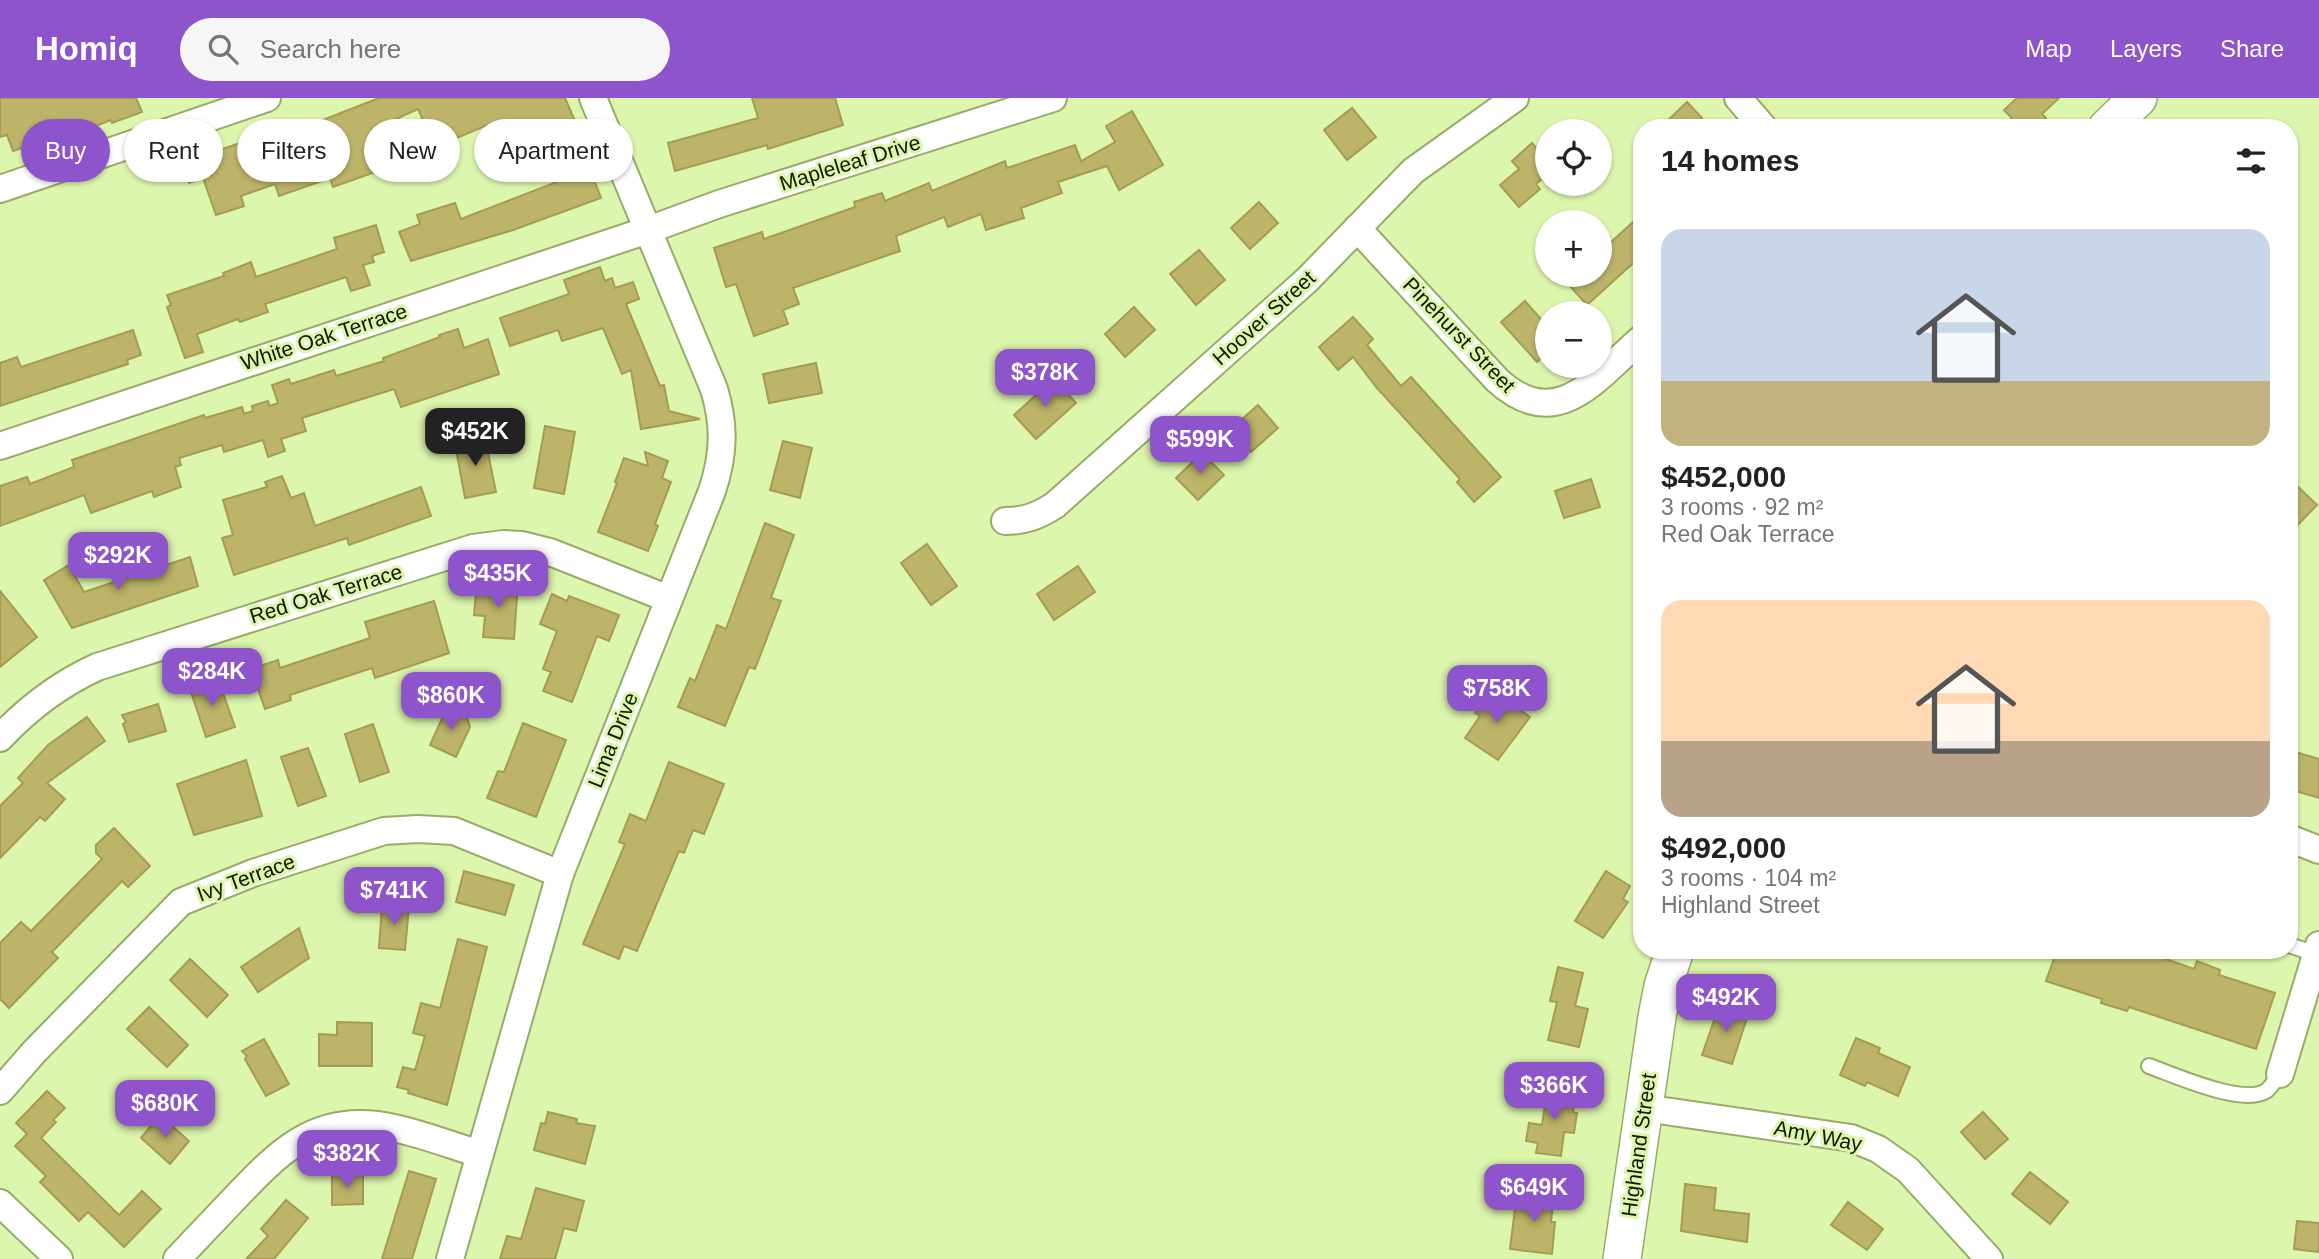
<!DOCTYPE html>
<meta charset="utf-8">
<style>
:root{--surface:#fff;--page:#f6f6f6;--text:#222;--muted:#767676;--accent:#8d54cb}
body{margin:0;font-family:Helvetica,sans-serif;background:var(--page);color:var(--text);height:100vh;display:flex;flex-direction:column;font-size:26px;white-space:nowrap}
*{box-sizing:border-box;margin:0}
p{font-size:23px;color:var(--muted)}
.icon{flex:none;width:38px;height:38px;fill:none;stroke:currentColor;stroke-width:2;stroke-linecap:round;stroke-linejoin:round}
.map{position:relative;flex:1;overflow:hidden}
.sheet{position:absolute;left:1633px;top:21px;width:665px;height:840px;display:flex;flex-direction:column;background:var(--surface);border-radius:28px;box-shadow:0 2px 5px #0004}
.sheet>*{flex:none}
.top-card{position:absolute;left:21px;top:21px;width:665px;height:63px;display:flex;gap:14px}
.controls{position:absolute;left:1535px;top:21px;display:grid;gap:14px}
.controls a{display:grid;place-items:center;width:77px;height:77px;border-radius:50%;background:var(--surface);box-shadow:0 2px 5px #0004;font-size:35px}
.price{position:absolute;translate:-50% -60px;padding:0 16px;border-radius:14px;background:var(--accent);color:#fff;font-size:23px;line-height:46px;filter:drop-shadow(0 2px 4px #0008)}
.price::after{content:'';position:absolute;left:50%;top:42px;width:21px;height:16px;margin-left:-10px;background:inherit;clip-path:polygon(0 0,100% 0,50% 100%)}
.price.active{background:#222;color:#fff}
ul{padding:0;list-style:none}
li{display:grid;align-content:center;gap:14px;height:371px;padding:0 28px}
li span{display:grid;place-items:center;height:217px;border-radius:21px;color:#555}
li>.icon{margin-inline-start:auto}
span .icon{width:126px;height:126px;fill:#fffc;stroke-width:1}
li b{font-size:30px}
h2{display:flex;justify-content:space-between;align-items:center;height:84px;padding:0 28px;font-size:30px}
.chip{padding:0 24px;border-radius:32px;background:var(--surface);box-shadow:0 2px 5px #0004;font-size:24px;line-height:63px}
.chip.active{background:var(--accent);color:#fff}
header{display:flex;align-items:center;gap:42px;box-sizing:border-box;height:98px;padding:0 35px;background:var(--accent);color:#fff}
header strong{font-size:33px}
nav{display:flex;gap:38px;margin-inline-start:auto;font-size:24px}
.search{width:490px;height:63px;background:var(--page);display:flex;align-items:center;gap:18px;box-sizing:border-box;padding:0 24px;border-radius:38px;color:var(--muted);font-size:26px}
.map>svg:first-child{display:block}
</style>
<header>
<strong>Homiq</strong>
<div class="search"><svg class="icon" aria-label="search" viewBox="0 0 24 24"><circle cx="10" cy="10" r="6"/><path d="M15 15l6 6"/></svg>Search here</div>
<nav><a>Map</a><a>Layers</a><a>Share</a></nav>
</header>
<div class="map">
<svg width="2319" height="1161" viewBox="0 0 2319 1161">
<rect width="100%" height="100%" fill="#ddf6ad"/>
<!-- building -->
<g fill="#bbb469" stroke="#a49c52" stroke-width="2">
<path d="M 0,0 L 136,0 L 142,14 L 112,25 L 111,22 L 27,55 L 25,49 L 13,53 L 7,37 L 0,39 Z"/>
<path d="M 379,0 L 565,0 L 581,37 L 517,64 L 499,22 L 445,45 L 437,26 L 427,31 L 418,11 L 387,25 L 401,65 L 333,89 L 330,80 L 279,98 L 275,86 L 241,98 L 244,108 L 216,117 L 203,80 L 189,85 L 181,59 L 197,54 L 199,59 L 246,43 L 244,37 L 272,27 L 277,40 Z"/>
<path d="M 752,0 L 835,0 L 843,27 L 768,51 L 767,47 L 675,73 L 668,45 L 758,20 Z"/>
<path d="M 2017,0 L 2059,0 L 2042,16 L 2046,20 L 2035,30 L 2021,30 L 2004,12 Z"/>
<path d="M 1687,4 L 1702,20 L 1692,30 L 1660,30 Z"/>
<path d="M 1352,10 L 1376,39 L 1347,62 L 1324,32 Z"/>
<path d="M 1132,13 L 1163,67 L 1119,92 L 1107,68 L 1058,84 L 1062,95 L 1021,110 L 1024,120 L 986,132 L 981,116 L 948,129 L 944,119 L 896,138 L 900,153 L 793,190 L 799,206 L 783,212 L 788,226 L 754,238 L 736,186 L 726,189 L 714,150 L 762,134 L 764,141 L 855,109 L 854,104 L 882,95 L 885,103 L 929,85 L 932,93 L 1005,63 L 1007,70 L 1075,47 L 1081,63 L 1115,44 L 1106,28 Z"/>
<path d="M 1532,45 L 1547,63 L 1547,77 L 1536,86 L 1540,91 L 1519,109 L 1500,87 L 1519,71 L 1512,63 Z"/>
<path d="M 590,71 L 601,100 L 513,132 L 411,163 L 399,134 L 420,126 L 417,117 L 455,105 L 461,121 Z"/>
<path d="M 1259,104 L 1278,125 L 1250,151 L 1231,130 Z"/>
<path d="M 1642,116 L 1642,157 L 1587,207 L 1560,177 L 1600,177 L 1600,154 Z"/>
<path d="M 376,127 L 384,154 L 372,158 L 374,164 L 363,167 L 370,187 L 351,193 L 346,179 L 265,206 L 268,214 L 240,224 L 238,221 L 197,236 L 203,254 L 185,260 L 167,209 L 171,207 L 167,197 L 224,178 L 223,175 L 251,164 L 256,179 L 337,151 L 334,140 Z"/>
<path d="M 1199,152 L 1225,182 L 1196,207 L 1170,176 Z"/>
<path d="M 600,169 L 605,183 L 612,180 L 615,190 L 633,184 L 639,201 L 626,206 L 660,288 L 664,287 L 669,313 L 700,321 L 641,331 L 631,272 L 622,276 L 603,230 L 562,243 L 558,232 L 510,248 L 500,220 L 569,196 L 564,182 Z"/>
<path d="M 1525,203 L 1547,228 L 1547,255 L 1537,264 L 1501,224 Z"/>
<path d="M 1134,209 L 1155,232 L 1125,259 L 1105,236 Z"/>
<path d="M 1353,219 L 1373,241 L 1367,247 L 1401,288 L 1411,279 L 1501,379 L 1474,404 L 1457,384 L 1460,381 L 1377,290 L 1353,259 L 1338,272 L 1319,249 Z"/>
<path d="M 458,231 L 464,250 L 488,241 L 499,276 L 401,309 L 394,291 L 302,320 L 306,333 L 281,341 L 285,353 L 268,359 L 263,342 L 224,354 L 222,347 L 179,360 L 181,367 L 175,369 L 181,389 L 154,399 L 152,393 L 91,415 L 84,397 L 0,428 L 0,388 L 27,379 L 30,386 L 74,369 L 72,362 L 204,317 L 205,320 L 242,309 L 244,316 L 253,313 L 252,308 L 268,303 L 270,308 L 278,305 L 272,287 L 289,281 L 291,286 L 334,272 L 336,278 L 384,263 L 383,260 L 440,239 L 439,237 Z"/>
<path d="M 133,232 L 141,257 L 127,262 L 128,266 L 0,308 L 0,265 L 17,259 L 21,269 Z"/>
<path d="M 816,265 L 822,295 L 769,305 L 763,276 Z"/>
<path d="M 1054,281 L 1076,305 L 1036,341 L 1014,317 Z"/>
<path d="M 1258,307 L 1278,330 L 1251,354 L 1231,331 Z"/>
<path d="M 545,328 L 575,334 L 564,396 L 534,390 Z"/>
<path d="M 485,340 L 496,394 L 465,400 L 455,346 Z"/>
<path d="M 783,343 L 812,350 L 800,400 L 770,392 Z"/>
<path d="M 645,354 L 668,363 L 662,380 L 671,384 L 655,426 L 658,428 L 648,453 L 598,434 L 617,385 L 615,384 L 624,360 L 648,368 Z"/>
<path d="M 1202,355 L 1224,377 L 1198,402 L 1176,380 Z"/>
<path d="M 282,378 L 291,400 L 304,395 L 315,428 L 421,389 L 431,418 L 349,447 L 347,440 L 234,477 L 222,440 L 233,437 L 223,402 L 267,389 L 265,384 Z"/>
<path d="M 2289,380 L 2317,407 L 2289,436 Z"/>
<path d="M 1591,381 L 1600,409 L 1564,420 L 1555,393 Z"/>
<path d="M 765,425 L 794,437 L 771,500 L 781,503 L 755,571 L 749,569 L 725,628 L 678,609 L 690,580 L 695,583 L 717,527 L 726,531 Z"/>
<path d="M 927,446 L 957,488 L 931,507 L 901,465 Z"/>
<path d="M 190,459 L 198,488 L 72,530 L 44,482 L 69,467 L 84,494 Z"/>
<path d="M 1078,468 L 1095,494 L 1054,522 L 1037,496 Z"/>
<path d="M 488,483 L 514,485 L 517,499 L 514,541 L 483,539 L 485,518 L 474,517 L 476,493 L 487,494 Z"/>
<path d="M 0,493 L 37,539 L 0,569 Z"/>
<path d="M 552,496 L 567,503 L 569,498 L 619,517 L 609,543 L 597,538 L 572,604 L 543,593 L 551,574 L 543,571 L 557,533 L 540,526 Z"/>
<path d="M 434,503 L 449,555 L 375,580 L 372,570 L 290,597 L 291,602 L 265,611 L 251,571 L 278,562 L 280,570 L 370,540 L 365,524 Z"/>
<path d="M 218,581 L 235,629 L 206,639 L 190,591 Z"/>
<path d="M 1492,591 L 1530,619 L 1498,662 L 1465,640 L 1480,618 L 1475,615 Z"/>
<path d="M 158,606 L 166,633 L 129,644 L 123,626 L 126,624 L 122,617 Z"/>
<path d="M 448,607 L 466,616 L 470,629 L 456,659 L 430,647 Z"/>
<path d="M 87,619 L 105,643 L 47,685 L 65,701 L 45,723 L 40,719 L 0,760 L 0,708 L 23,685 L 18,680 L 48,647 Z"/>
<path d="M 523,625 L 566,642 L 536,719 L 487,700 L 498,673 L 504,674 Z"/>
<path d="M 373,626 L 389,674 L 360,684 L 345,636 Z"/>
<path d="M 308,650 L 326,698 L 298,708 L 281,659 Z"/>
<path d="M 2289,652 L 2319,661 L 2319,700 L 2289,691 Z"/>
<path d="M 246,662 L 262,718 L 194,737 L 177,686 Z"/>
<path d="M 669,664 L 724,686 L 704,736 L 693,732 L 684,755 L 679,753 L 637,853 L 624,848 L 619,861 L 583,846 L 625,746 L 619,744 L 630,716 L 646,723 Z"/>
<path d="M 114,730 L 150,768 L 128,789 L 122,783 L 52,854 L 58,860 L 9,910 L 0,901 L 0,845 L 21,824 L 31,833 L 102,761 L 96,755 L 96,747 Z"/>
<path d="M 464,773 L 514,787 L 505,817 L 456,804 Z"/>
<path d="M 1606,773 L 1630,788 L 1623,801 L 1628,804 L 1603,840 L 1575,823 Z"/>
<path d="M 382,807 L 409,809 L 405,852 L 379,850 Z"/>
<path d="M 299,830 L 309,860 L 258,894 L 241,869 Z"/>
<path d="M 458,841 L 487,849 L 447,1007 L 408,995 L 409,992 L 397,989 L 403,969 L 415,972 L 425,938 L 413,935 L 421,905 L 440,910 Z"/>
<path d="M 2057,852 L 2141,852 L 2194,871 L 2197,863 L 2220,872 L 2219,877 L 2275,895 L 2256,951 L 2129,909 L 2127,913 L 2101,905 L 2102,901 L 2046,883 Z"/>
<path d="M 190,861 L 228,897 L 207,919 L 170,882 Z"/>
<path d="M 1558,869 L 1583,875 L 1575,908 L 1588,911 L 1579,949 L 1548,942 L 1557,904 L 1550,903 Z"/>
<path d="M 1731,904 L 1748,909 L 1744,919 L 1747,920 L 1732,966 L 1702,957 L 1718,911 L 1727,914 Z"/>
<path d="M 149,909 L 188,947 L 167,969 L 127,931 Z"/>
<path d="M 337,924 L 372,925 L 372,968 L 319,968 L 319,936 L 337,937 Z"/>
<path d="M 1856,940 L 1880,950 L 1878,955 L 1910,969 L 1898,998 L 1867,984 L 1865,988 L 1840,977 Z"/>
<path d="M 264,941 L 289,986 L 266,998 L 245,961 L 247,958 L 242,953 Z"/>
<path d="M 1548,988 L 1576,992 L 1573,1014 L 1577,1015 L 1574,1035 L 1564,1034 L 1561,1058 L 1536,1055 L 1538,1045 L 1526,1043 L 1529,1025 L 1542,1027 Z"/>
<path d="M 47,993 L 65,1010 L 53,1022 L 56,1024 L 41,1040 L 119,1117 L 142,1093 L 161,1111 L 124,1149 L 88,1114 L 79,1123 L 40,1084 L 46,1078 L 15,1048 L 27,1036 L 16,1025 Z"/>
<path d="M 548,1014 L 577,1021 L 576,1025 L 595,1028 L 585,1066 L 534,1052 L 541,1025 L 545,1026 Z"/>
<path d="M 1983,1014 L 2008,1041 L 1985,1061 L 1961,1034 Z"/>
<path d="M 160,1017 L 189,1043 L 170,1066 L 141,1040 Z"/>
<path d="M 409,1073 L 436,1081 L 412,1161 L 382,1161 Z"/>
<path d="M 2030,1074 L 2068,1104 L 2050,1126 L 2012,1096 Z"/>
<path d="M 332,1077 L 363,1077 L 363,1106 L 332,1107 Z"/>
<path d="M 1685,1086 L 1716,1090 L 1714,1112 L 1749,1116 L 1747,1144 L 1681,1133 Z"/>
<path d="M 536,1090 L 584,1103 L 576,1133 L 564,1130 L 555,1161 L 500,1161 L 507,1138 L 521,1141 Z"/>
<path d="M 1534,1092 L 1554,1094 L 1551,1124 L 1555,1124 L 1552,1156 L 1510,1151 L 1516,1102 L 1532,1104 Z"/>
<path d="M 286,1102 L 308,1120 L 274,1161 L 246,1161 L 268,1138 L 261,1131 Z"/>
<path d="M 1848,1104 L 1883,1131 L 1867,1152 L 1831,1127 Z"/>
<path d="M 2297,1123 L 2319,1125 L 2319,1154 L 2294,1151 Z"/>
</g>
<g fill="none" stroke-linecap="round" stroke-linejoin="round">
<!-- lane casing -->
<g stroke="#96ac67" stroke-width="18">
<g id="lane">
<path d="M 2289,847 L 2316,856"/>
<path d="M 2149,968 C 2174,977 2243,1008 2266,993 C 2271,990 2275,981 2280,976"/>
</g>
</g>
<!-- street casing -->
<g stroke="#96ac67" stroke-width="30">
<g id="street">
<path d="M 1738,0 L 1764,30"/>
<path d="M 0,91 L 267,0"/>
<path d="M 1357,130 L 1497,282 C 1557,337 1596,280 1642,240"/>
<path d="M 0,348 L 648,132 L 719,106 L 1053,0"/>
<path d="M 1005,423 C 1025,423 1038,418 1055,407 L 1307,182 L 1413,73 L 1515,0"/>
<path d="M 0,640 C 28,610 60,586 97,569 L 473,450 L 503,446 L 522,447 L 550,454 L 669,501"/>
<path d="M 2289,740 L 2319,752"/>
<path d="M 2280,976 L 2319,847"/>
<path d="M 0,993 L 34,954 L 181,804 L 253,775 L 384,733 L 418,731 L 454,733 L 560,776"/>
<path d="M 1644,1010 L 1851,1040 L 1878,1051 L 1908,1072 L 1989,1161"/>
<path d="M 0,1105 L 59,1161"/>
<path d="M 177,1161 C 197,1140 216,1120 236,1099 C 277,1056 312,1019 377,1027 C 412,1032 447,1046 480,1056"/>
<path d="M 450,1161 L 560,776 L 712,393 C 724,357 725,327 714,291 L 593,0"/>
</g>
</g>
<!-- secondary casing -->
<g stroke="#96ac67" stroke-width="40">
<g id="secondary">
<path d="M 2107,30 L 2138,0"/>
<path d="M 1622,1161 L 1657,919 L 1663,888 L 1675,852"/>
</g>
</g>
<!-- lane -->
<use href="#lane" stroke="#fff" stroke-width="14"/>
<!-- street -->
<use href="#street" stroke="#fff" stroke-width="26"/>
<!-- secondary -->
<use href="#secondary" stroke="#fff" stroke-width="37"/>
</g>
<g text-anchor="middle" stroke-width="6" stroke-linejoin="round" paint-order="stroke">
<!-- street labels -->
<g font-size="21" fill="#121900" stroke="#ddf6ad">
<text transform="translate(850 65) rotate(-17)" y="7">Mapleleaf Drive</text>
<text transform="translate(1264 220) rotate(-42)" y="7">Hoover Street</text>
<text transform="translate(1459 237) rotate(46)" y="7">Pinehurst Street</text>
<text transform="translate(324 239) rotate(-18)" y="7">White Oak Terrace</text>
<text transform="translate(326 496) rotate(-17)" y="7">Red Oak Terrace</text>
<text transform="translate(613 642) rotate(-68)" y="7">Lima Drive</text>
<text transform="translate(246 780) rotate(-20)" y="7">Ivy Terrace</text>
<text transform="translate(1818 1038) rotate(11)" y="7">Amy Way</text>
<text transform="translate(1639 1047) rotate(-82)" y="7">Highland Street</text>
</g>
</g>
</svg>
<div class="controls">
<a><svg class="icon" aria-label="locate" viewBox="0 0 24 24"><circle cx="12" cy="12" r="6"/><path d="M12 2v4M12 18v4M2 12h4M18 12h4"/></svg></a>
<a>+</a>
<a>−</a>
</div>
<b class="price" style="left:1045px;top:311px">$378K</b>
<b class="price active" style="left:475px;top:370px">$452K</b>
<b class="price" style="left:1200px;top:378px">$599K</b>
<b class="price" style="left:118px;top:494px">$292K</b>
<b class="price" style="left:498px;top:512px">$435K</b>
<b class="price" style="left:212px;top:610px">$284K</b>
<b class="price" style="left:1497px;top:627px">$758K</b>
<b class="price" style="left:451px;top:634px">$860K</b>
<b class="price" style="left:394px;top:829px">$741K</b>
<b class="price" style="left:1726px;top:936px">$492K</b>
<b class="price" style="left:1554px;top:1024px">$366K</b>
<b class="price" style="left:165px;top:1042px">$680K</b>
<b class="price" style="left:347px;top:1092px">$382K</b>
<b class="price" style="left:1534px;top:1126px">$649K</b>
<div class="top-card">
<a class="chip active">Buy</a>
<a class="chip">Rent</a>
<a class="chip">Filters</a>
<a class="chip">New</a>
<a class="chip">Apartment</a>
</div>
<section class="sheet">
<h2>14 homes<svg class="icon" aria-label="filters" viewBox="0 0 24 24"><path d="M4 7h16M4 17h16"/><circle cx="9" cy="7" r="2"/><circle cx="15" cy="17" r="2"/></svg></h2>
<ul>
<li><span style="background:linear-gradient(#c9d6e8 70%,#c2b280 0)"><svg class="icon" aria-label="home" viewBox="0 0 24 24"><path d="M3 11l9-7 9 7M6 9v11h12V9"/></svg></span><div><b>$452,000</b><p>3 rooms · 92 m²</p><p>Red Oak Terrace</p></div></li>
<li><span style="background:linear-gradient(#ffd9b3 65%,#b9a48a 0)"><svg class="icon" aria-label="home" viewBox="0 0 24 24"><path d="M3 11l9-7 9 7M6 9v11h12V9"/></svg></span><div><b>$492,000</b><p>3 rooms · 104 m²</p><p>Highland Street</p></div></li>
</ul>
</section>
</div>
